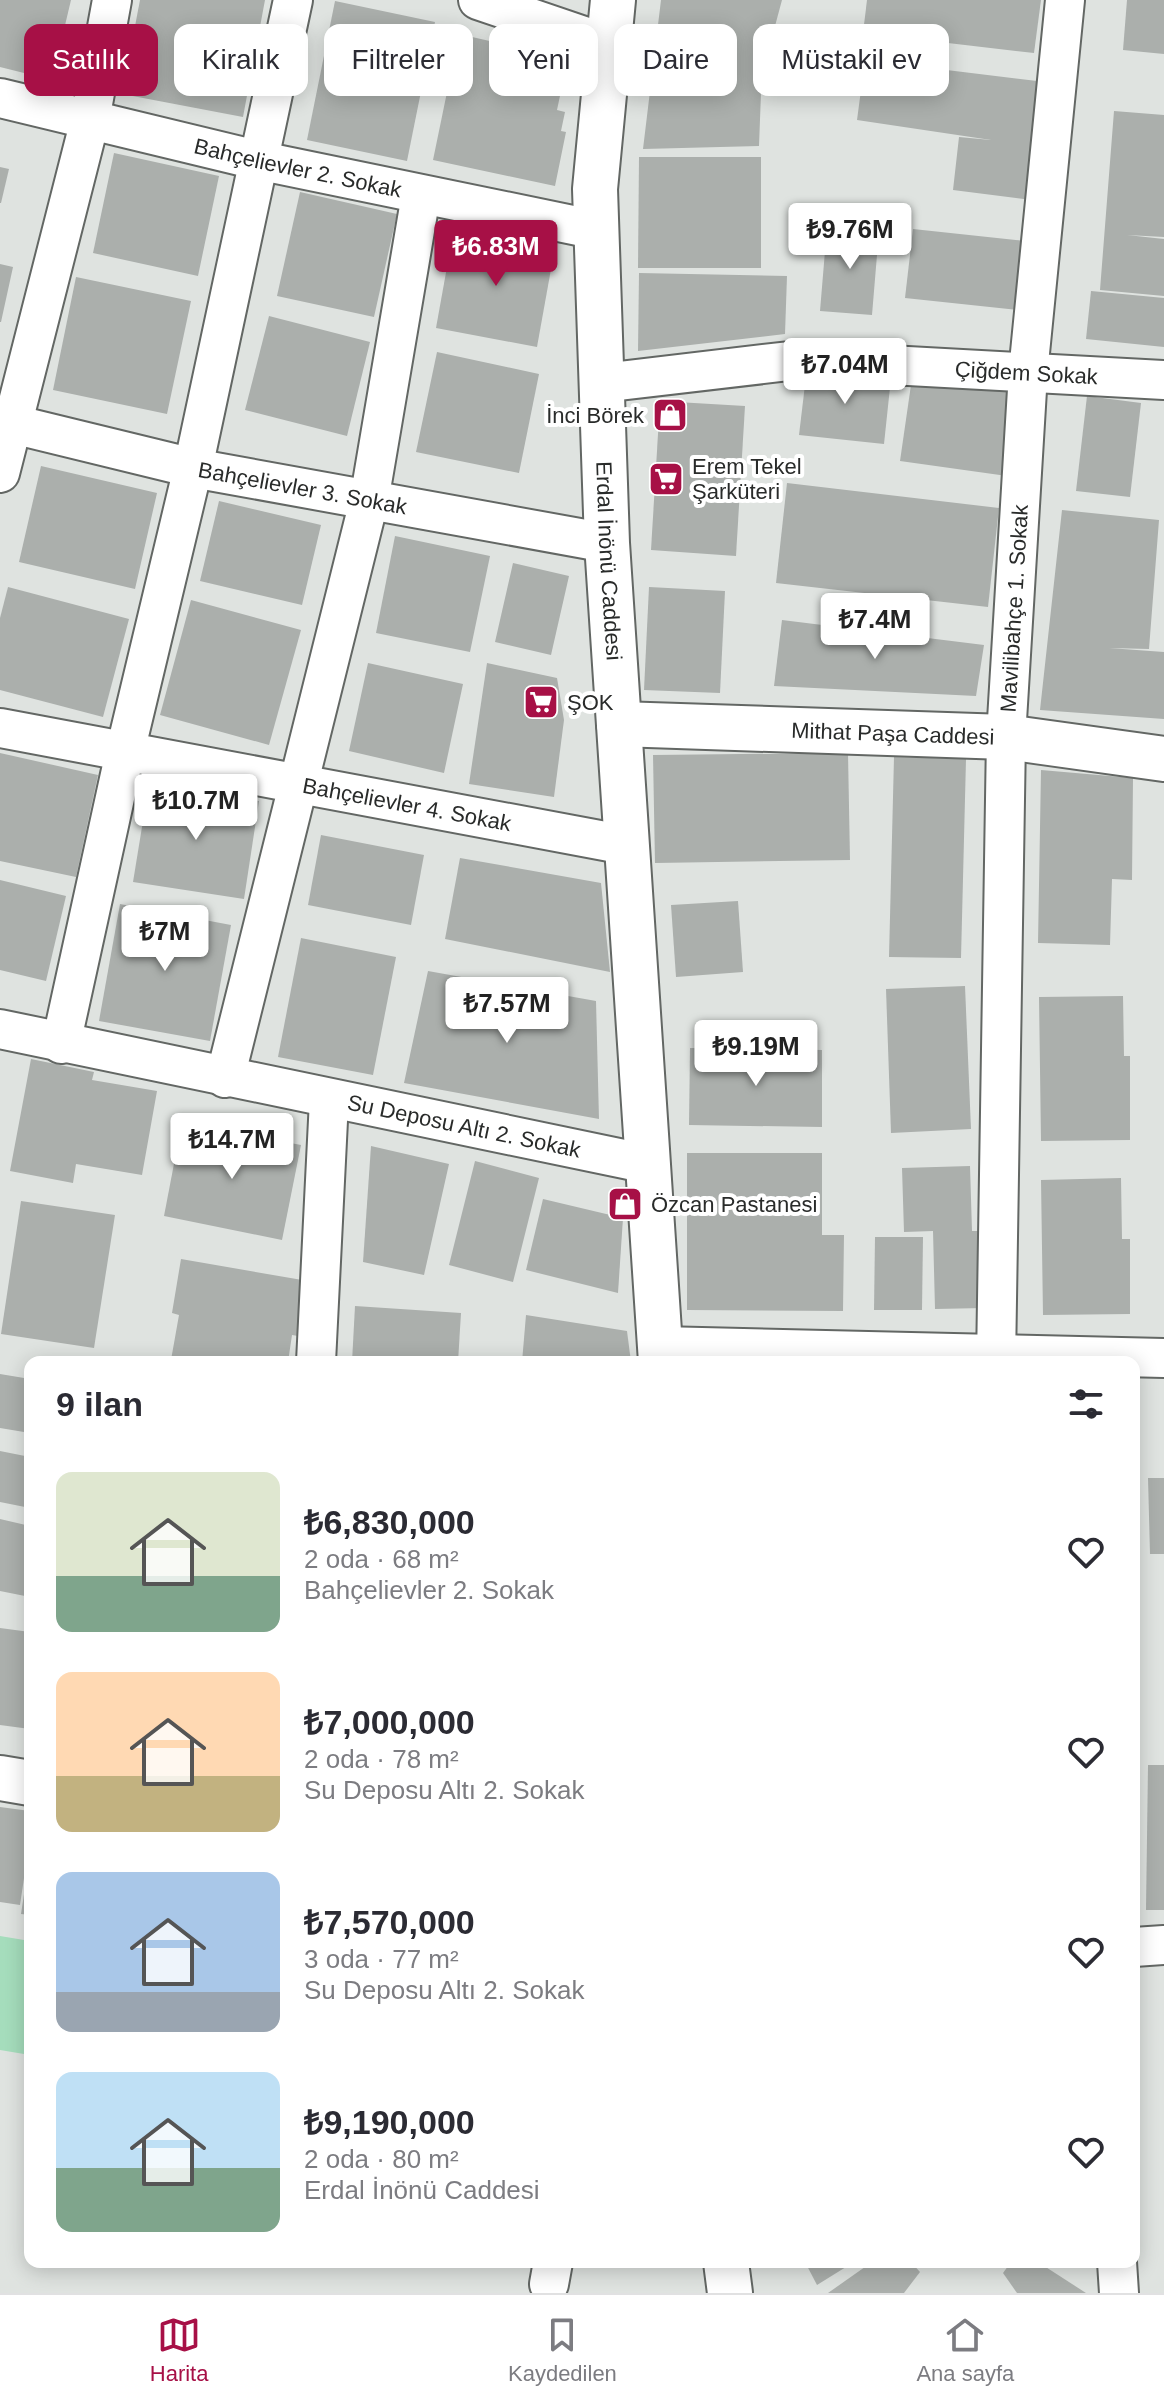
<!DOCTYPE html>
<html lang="tr">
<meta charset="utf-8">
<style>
:root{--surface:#fff;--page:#f2f2f3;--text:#2b2b33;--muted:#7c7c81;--line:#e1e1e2;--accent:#a71046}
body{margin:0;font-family:Helvetica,sans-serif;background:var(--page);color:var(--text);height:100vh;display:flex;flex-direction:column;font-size:30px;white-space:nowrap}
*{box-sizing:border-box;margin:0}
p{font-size:26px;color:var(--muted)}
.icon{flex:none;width:44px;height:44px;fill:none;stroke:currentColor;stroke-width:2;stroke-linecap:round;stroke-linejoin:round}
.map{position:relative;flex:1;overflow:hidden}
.sheet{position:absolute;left:24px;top:1356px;width:1116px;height:912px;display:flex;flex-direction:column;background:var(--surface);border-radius:16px;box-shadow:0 4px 20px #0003}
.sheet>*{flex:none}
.top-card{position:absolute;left:24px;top:24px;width:1116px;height:72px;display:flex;gap:16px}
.price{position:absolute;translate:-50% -68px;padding:0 18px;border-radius:8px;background:#fff;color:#222;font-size:26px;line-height:52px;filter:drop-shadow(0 2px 4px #0008)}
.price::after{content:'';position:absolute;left:50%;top:48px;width:24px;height:18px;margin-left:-12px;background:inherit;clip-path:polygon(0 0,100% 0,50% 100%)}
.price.active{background:var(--accent);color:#fff}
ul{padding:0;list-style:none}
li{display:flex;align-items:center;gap:24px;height:200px;padding:0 32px}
li span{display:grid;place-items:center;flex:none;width:224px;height:160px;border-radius:16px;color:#555}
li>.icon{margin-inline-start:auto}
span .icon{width:96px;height:96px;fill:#fffc;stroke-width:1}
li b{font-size:34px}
h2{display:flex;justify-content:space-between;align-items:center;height:96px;padding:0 32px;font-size:34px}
.chip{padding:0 28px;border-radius:16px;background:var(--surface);box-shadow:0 4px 20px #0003;font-size:28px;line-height:72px}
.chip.active{background:var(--accent);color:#fff}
.dock{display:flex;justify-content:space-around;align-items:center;height:112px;border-top:2px solid var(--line);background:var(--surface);font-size:22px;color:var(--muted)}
.dock a{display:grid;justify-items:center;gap:4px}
.dock .active{color:var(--accent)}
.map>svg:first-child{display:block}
</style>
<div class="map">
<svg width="1164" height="2293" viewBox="0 0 1164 2293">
<rect width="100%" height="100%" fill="#dfe3e0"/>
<!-- green -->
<path fill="#a5ddbc" d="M 0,1936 L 30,1941 L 30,2055 L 0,2050 Z"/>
<!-- building -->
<g fill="#abafac">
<path d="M 0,0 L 71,0 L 52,80 L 0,67 Z"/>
<path d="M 140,0 L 265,0 L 243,117 L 122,94 Z"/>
<path d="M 661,0 L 782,0 L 771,41 L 763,40 L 759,146 L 643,149 Z"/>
<path d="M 867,0 L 1041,0 L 1034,53 L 863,33 Z"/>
<path d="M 1127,0 L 1164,0 L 1164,54 L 1123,50 Z"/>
<path d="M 335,1 L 435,22 L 407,161 L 307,140 Z"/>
<path d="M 459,34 L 494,42 L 491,56 L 565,72 L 557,110 L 565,112 L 561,131 L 566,132 L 555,186 L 433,160 Z"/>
<path d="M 865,60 L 1037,81 L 1037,147 L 1031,200 L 953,190 L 959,137 L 991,140 L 857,120 Z"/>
<path d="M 1114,111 L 1164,115 L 1164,237 L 1127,235 L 1164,239 L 1164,296 L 1100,290 Z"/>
<path d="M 114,153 L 219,176 L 198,276 L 93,253 Z"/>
<path d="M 639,157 L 761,157 L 761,268 L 638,268 Z"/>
<path d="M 0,167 L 9,169 L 1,203 L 0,203 Z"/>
<path d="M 300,192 L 397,214 L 374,317 L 277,296 Z"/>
<path d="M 827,227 L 879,231 L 872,315 L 820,311 Z"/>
<path d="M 454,228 L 555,247 L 537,347 L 436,328 Z"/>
<path d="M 913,229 L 1026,241 L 1018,310 L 905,298 Z"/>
<path d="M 0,264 L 13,267 L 1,322 L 0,322 Z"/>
<path d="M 639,273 L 787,276 L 785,334 L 638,351 Z"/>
<path d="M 76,277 L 191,301 L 167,414 L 53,390 Z"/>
<path d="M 1091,291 L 1164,298 L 1164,347 L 1086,339 Z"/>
<path d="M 269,316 L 370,342 L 347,436 L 245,410 Z"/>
<path d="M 437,352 L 539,374 L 519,473 L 416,452 Z"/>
<path d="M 807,368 L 891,378 L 884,444 L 799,435 Z"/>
<path d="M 912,378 L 1019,393 L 1007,476 L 900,461 Z"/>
<path d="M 1087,396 L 1141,403 L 1130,497 L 1076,491 Z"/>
<path d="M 660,401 L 745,406 L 736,556 L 651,550 Z"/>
<path d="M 41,466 L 157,493 L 135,589 L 19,562 Z"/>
<path d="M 787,483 L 999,508 L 988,607 L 776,583 Z"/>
<path d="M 219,501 L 321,525 L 302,605 L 200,581 Z"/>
<path d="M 1062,510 L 1159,520 L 1149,649 L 1109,648 L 1164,652 L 1164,719 L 1040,710 Z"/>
<path d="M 395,536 L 490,556 L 470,652 L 376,633 Z"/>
<path d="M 513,563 L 569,576 L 551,655 L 495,642 Z"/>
<path d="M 8,587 L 129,619 L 103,717 L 0,690 L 0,618 Z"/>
<path d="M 649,587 L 725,591 L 720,693 L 644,690 Z"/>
<path d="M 191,600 L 301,630 L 269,745 L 160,715 Z"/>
<path d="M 782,620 L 984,645 L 976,696 L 774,686 Z"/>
<path d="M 368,663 L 463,684 L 444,773 L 349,751 Z"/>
<path d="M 487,663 L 557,678 L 564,720 L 554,797 L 469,784 Z"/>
<path d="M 0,753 L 98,775 L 76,877 L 0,861 Z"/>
<path d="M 848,753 L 850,860 L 655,863 L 653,755 Z"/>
<path d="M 894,757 L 966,759 L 961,958 L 889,957 Z"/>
<path d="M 1041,770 L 1133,778 L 1132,880 L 1112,879 L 1110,945 L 1038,943 Z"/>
<path d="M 149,784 L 259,801 L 244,899 L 133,882 Z"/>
<path d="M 321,835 L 424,855 L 411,925 L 308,905 Z"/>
<path d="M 460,858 L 601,883 L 610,972 L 445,939 Z"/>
<path d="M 0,880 L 66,896 L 46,981 L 0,970 Z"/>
<path d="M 738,901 L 743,972 L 676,977 L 671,905 Z"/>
<path d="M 120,904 L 231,925 L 210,1041 L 99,1021 Z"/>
<path d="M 301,938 L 396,957 L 373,1075 L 278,1057 Z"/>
<path d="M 428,971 L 596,1001 L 599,1119 L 404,1083 Z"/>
<path d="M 965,986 L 971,1129 L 891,1133 L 886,989 Z"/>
<path d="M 1123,996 L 1124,1056 L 1130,1056 L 1130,1140 L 1041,1141 L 1039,997 Z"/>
<path d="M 690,1048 L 822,1050 L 822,1127 L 689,1125 Z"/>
<path d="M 31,1059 L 94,1072 L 92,1080 L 157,1091 L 142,1175 L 76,1164 L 73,1183 L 10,1171 Z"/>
<path d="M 182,1122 L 301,1145 L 282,1240 L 164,1216 Z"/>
<path d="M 371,1146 L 449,1164 L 424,1275 L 363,1262 Z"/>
<path d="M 687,1153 L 822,1153 L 822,1235 L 844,1235 L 843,1311 L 687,1310 Z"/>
<path d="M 475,1161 L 539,1178 L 513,1282 L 449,1265 Z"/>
<path d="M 970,1166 L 972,1231 L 983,1231 L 984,1308 L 935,1309 L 933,1231 L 904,1232 L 902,1168 Z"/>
<path d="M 1121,1178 L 1122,1239 L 1130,1239 L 1130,1314 L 1043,1315 L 1041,1180 Z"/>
<path d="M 543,1199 L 623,1218 L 618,1293 L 526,1270 Z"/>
<path d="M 21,1201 L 115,1215 L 94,1348 L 1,1334 Z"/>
<path d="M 875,1237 L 923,1237 L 922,1310 L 874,1310 Z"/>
<path d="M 181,1259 L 308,1281 L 298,1336 L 292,1335 L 288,1362 L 171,1360 L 179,1315 L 172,1313 Z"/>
<path d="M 355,1306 L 461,1313 L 458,1362 L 352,1362 Z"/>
<path d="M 526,1315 L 627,1331 L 631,1362 L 522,1362 Z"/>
<path d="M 0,1374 L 30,1379 L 30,1433 L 0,1428 Z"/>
<path d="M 0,1451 L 30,1457 L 30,1508 L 0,1502 Z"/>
<path d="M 1148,1478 L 1164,1478 L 1164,1554 L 1150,1554 Z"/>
<path d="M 0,1519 L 30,1526 L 30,1597 L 0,1591 Z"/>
<path d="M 0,1628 L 30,1632 L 30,1729 L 0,1725 Z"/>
<path d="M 1148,1765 L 1164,1765 L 1164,1910 L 1146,1910 Z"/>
<path d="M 0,1807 L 30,1811 L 30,1838 L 20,1905 L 0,1902 Z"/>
<path d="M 28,1868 L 30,1868 L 30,1915 L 21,1914 Z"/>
<path d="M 805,2262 L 854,2262 L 817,2285 Z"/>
<path d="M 872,2262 L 911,2262 L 920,2272 L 904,2293 L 828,2293 Z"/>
<path d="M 1011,2262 L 1038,2262 L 1086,2293 L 1017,2293 L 1003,2273 Z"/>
</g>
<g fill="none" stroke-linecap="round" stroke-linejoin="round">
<!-- street casing -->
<g stroke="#636764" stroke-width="42">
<g id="street">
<path d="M 478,0 L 607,44"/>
<path id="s1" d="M 0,98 L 257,160 L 597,230"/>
<path id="s2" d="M 602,383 L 798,360 L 1164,380"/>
<path id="s3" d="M 0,421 L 193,468 L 607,543"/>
<path d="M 0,473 L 90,120 L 112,0"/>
<path id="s4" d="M 0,728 L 626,845"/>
<path id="s5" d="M 0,1029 L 648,1164"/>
<path d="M 61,1044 L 125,752 L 193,468 L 293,0"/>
<path d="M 225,1078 L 369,501 L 421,195"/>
<path d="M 660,1346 L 1164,1358"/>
<path d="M 316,1362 L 329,1100"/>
<path id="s6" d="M 996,1362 L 1006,737 L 1028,373 L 1065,0"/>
<path d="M 1134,1947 L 1164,1945"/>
<path d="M 1117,2262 L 1119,2293"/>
<path d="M 549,2284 L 553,2262"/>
</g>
</g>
<!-- secondary casing -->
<g stroke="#636764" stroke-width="48">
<g id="secondary">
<path id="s7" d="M 613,0 L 595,189 L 607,543 L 661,1362"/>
<path id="s8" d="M 619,724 L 1006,737 L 1164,759"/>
<path d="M 0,1778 L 30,1783"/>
<path d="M 726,2262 L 730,2293"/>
</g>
</g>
<!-- street -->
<use href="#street" stroke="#fff" stroke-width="38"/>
<!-- secondary -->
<use href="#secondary" stroke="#fff" stroke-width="44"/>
</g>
<!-- icons -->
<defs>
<g id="shop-square" transform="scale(1.8)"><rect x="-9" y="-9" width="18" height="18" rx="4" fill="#a71046" stroke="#fff"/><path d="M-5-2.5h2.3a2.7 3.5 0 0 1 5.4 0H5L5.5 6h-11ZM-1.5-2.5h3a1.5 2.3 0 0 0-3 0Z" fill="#fff"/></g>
<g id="supermarket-square" transform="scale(1.8)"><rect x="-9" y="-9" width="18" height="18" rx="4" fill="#a71046" stroke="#fff"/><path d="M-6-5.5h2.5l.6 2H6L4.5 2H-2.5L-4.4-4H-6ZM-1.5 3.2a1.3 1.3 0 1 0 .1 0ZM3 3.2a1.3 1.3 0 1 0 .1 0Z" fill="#fff"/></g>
</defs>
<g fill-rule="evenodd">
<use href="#shop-square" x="670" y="415"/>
<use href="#supermarket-square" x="666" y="479"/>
<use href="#supermarket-square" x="541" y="702"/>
<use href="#shop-square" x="625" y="1204"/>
</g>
<g text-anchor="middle" stroke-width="8" stroke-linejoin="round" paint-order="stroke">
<!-- street labels -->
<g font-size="22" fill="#292b2a" stroke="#fff">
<text dy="8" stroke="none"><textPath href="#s1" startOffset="306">Bahçelievler 2. Sokak</textPath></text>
<text dy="8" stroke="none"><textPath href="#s2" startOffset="426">Çiğdem Sokak</textPath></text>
<text dy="8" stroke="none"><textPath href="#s3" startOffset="310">Bahçelievler 3. Sokak</textPath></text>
<text dy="8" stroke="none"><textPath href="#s7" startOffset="562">Erdal İnönü Caddesi</textPath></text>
<text dy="8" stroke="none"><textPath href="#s6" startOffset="754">Mavilibahçe 1. Sokak</textPath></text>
<text dy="8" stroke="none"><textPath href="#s8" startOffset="274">Mithat Paşa Caddesi</textPath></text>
<text dy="8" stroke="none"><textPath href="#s4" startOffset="414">Bahçelievler 4. Sokak</textPath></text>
<text dy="8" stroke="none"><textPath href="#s5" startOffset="474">Su Deposu Altı 2. Sokak</textPath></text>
</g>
<!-- poi labels -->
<g font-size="22" fill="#292b2a" stroke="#fff" text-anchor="start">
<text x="644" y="423" text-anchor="end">İnci Börek</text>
<text x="692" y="474">Erem Tekel<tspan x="692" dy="25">Şarküteri</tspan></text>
<text x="567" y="710">ŞOK</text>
<text x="651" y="1212">Özcan Pastanesi</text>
</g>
</g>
</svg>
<b class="price" style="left:850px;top:271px">₺9.76M</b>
<b class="price active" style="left:496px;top:288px">₺6.83M</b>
<b class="price" style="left:845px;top:406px">₺7.04M</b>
<b class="price" style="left:875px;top:661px">₺7.4M</b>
<b class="price" style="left:196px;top:842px">₺10.7M</b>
<b class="price" style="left:165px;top:973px">₺7M</b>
<b class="price" style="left:507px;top:1045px">₺7.57M</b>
<b class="price" style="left:756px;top:1088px">₺9.19M</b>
<b class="price" style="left:232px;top:1181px">₺14.7M</b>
<div class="top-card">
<a class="chip active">Satılık</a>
<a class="chip">Kiralık</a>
<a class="chip">Filtreler</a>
<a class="chip">Yeni</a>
<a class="chip">Daire</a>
<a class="chip">Müstakil ev</a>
</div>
<section class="sheet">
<h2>9 ilan<svg class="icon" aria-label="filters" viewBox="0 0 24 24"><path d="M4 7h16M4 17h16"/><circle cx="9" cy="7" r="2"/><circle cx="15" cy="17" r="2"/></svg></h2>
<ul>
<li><span style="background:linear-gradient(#dfe7d0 65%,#7fa58c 0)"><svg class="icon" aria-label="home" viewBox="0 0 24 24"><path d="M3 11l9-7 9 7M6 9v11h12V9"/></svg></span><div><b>₺6,830,000</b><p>2 oda · 68 m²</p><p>Bahçelievler 2. Sokak</p></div><svg class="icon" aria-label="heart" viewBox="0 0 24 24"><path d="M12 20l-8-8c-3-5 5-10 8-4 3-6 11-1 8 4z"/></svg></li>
<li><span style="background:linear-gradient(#ffd9b3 65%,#c2b280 0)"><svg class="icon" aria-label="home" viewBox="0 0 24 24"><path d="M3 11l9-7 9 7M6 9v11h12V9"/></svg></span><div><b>₺7,000,000</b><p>2 oda · 78 m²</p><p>Su Deposu Altı 2. Sokak</p></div><svg class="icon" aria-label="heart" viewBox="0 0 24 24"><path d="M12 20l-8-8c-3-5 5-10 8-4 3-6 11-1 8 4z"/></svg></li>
<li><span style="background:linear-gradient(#a9c7e8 75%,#9aa5b1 0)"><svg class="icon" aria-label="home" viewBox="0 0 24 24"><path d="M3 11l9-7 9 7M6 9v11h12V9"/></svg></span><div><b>₺7,570,000</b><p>3 oda · 77 m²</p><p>Su Deposu Altı 2. Sokak</p></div><svg class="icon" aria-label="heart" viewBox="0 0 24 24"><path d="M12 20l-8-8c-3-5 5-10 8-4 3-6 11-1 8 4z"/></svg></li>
<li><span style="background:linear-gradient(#bfe0f5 60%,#7fa58c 0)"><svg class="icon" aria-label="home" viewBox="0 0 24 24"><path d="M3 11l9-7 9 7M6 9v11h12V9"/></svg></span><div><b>₺9,190,000</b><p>2 oda · 80 m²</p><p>Erdal İnönü Caddesi</p></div><svg class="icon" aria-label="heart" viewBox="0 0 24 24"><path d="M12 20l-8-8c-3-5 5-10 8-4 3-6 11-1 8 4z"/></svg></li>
</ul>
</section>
</div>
<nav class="dock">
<a class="active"><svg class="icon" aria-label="map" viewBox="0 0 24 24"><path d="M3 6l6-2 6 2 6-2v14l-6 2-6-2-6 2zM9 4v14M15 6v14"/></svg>Harita</a>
<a><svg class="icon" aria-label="saved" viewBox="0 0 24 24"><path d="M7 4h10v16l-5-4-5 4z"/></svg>Kaydedilen</a>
<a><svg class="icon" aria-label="home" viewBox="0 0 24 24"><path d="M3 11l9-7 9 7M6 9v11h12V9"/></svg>Ana sayfa</a>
</nav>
